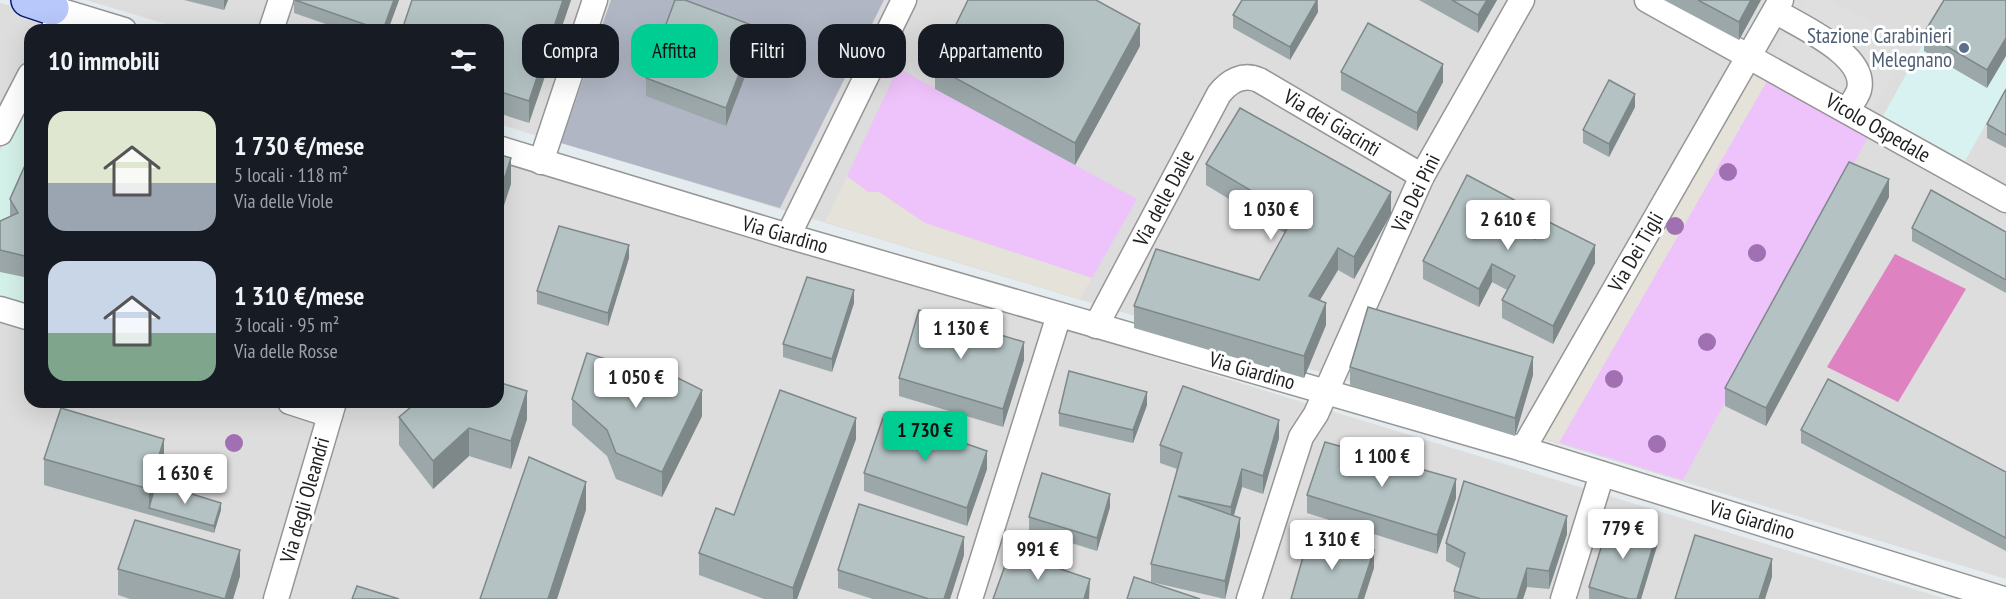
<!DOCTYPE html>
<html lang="it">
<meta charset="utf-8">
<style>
:root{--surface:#171b24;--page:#20242c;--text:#f1f3f6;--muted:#9ea1a6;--accent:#00cd92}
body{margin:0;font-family:"PT Sans Narrow",sans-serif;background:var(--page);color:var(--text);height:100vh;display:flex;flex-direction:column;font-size:22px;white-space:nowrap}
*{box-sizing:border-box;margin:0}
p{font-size:20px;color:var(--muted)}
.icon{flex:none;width:33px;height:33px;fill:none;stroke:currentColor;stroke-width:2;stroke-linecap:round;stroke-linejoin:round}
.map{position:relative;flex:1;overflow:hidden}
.side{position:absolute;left:24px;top:24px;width:480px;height:384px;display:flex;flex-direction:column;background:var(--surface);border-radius:18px;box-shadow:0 6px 24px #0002}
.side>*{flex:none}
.banner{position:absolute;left:522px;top:24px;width:570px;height:54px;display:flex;gap:12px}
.price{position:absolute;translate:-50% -51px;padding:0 14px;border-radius:6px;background:#fff;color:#222;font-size:20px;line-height:39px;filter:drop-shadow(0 2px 3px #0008)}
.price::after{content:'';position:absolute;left:50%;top:36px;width:18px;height:14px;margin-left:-9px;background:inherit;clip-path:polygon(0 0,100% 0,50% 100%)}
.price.selected{background:var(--accent);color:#111}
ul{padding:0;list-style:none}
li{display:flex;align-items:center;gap:18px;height:150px;padding:0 24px}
li span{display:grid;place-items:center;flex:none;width:168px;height:120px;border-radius:18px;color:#555}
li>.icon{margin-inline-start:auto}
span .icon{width:72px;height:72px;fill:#fffc;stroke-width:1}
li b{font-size:26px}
h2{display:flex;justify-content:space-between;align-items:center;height:72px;padding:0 24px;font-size:26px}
.pill{padding:0 21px;border-radius:18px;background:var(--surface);box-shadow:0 6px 24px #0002;font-size:21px;line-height:54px}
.pill.selected{background:var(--accent);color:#111}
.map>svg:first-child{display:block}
</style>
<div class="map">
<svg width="2006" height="599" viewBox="0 0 2006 599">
<rect width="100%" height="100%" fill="#e5ecf0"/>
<!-- residential -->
<g fill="#dcdddc">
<path d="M 86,0 L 2006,0 L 2006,579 L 498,124 L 498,30 L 186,30 Z"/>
<path d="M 0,3 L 68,21 L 63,30 L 30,30 L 30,94 L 0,152 Z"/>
<path d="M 498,156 L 1946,599 L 0,599 L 0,300 L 30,309 L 30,402 L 498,402 Z"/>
</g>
<!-- commercial -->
<path fill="#d4f1e9" d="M 30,94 L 30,309 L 0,300 L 0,152 Z"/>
<!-- military -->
<path fill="#d8f2f1" d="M 1947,0 L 2006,0 L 2006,88 L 1965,161 L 1883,116 Z"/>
<!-- construction -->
<path fill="#b0b6c4" d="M 611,0 L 884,0 L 780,208 L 561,143 Z"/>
<!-- park -->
<g fill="#eec2fa">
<path d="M 1749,55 L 1874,126 L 1683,480 L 1531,434 Z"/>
<path d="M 898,68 L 1137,199 L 1092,278 L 924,223 L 879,192 L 868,192 L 847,176 Z"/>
</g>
<!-- pitch -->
<path fill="#df82c1" d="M 1895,254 L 1966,289 L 1898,402 L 1827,367 Z"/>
<!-- parking -->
<path fill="#dfdfdf" d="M 1806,0 L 1831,0 L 1911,46 L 1873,110 L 1774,53 Z"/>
<!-- plaza -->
<g fill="#e5e2d9">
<path d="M 1749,55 L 1774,69 L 1559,443 L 1531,434 Z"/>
<path d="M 847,176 L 868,192 L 879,192 L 925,223 L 1092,278 L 1080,299 L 825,222 Z"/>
</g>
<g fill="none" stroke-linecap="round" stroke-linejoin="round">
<!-- street casing -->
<g stroke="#969696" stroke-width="27">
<g id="street">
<path d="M 55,0 L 52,8 L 124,30"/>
<path d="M 1647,0 L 2006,200"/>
<path d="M 1775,11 C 1799,26 1868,55 1859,90 C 1857,97 1851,104 1847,110"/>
<path d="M 53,30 L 63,11"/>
<path d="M 271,30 L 281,0"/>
<path d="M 0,133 L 30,75"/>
<path d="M 498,148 L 788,236 L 1523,449 L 2003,599"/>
<path d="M 541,162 L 595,0"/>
<path d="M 788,236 L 904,0"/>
<path d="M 0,309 L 30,318"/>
<path d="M 1096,326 L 1219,94 C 1229,81 1243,73 1259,80 L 1422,176"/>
<path d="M 290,402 L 330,415"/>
<path d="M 1523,449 L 1781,0"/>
<path d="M 276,599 L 334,402"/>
<path d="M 970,599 L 1059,315"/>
<path d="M 1249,599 L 1301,437 L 1316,414 L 1422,176 L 1522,0"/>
<path d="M 1563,599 L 1602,474"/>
</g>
</g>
<!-- secondary casing -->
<g stroke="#041978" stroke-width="36">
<path id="secondary" d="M 28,0 L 52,8"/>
</g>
<!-- street -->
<use href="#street" stroke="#fff" stroke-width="24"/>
<!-- secondary -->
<use href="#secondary" stroke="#b8c8fa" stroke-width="33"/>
</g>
<!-- trees -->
<g fill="#a070b2">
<circle cx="1728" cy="172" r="9"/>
<circle cx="1675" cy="226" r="9"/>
<circle cx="1757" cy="253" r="9"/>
<circle cx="1707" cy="342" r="9"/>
<circle cx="1614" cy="379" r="9"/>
<circle cx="234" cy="443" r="9"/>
<circle cx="1657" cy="444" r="9"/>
</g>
<!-- wall -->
<g fill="#9ba7a9">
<path d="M 184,0 L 228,0 L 224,10 Z"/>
<path d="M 294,0 L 399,0 L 388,30 L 343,30 L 294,13 Z"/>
<path d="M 412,0 L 571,0 L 529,123 L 498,113 L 498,30 Z"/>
<path d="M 1318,0 L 1318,12 L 1290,60 L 1233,28 L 1233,15 Z"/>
<path d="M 1419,0 L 1497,0 L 1478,33 Z"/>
<path d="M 1664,0 L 1761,0 L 1739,40 Z"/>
<path d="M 2006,0 L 1987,88 L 1924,51 L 1924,33 Z"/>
<path d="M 757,45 L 726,126 L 646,96 L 646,78 Z"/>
<path d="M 1140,46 L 1075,165 L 935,89 L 935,67 Z"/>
<path d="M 1341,72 L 1443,82 L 1417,131 L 1341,90 Z"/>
<path d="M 2006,89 L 2006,148 L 1987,138 L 1987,124 Z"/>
<path d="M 1635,107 L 1609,157 L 1583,143 L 1583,130 Z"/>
<path d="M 30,154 L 30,275 L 29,278 L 0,272 L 0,221 L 10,216 L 10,199 Z"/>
<path d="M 1206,164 L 1391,214 L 1354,279 L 1338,270 L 1320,300 L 1326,325 L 1304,378 L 1134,328 L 1134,306 L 1259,280 L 1285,233 L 1206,185 Z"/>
<path d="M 1889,197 L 1766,426 L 1725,406 L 1725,388 Z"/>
<path d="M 1522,222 L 1518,230 L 1535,239 L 1595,263 L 1553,344 L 1502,318 L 1502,300 L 1507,290 L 1492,282 L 1479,307 L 1423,279 L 1423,261 Z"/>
<path d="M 1912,228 L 2006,232 L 2006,293 L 1912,241 Z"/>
<path d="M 629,258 L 608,326 L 537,304 L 537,291 Z"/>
<path d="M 854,303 L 832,372 L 783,357 L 783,344 Z"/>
<path d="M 1024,360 L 1003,427 L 899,396 L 899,378 Z"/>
<path d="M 1350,367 L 1533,375 L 1515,436 L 1350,385 Z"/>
<path d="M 640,388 L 702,416 L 662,497 L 616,479 L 607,456 L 572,425 L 572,399 Z"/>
<path d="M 1147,405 L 1133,443 L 1059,426 L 1059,413 Z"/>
<path d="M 399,417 L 527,419 L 511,469 L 469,456 L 433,489 L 399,445 Z"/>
<path d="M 1801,430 L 2006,472 L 2006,551 L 1801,443 Z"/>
<path d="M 1279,438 L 1263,494 L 1242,487 L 1234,515 L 1240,536 L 1225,599 L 1151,582 L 1151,564 L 1177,469 L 1160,463 L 1160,445 Z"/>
<path d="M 856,439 L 797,599 L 764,599 L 699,575 L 699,553 L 734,515 Z"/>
<path d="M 44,459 L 164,465 L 159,484 L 221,510 L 214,533 L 44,485 Z"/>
<path d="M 987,469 L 967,526 L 864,491 L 864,473 Z"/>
<path d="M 1307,495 L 1456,498 L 1437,554 L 1307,513 Z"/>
<path d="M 1110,507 L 1097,551 L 1029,530 L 1029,517 Z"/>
<path d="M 1567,534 L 1549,589 L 1527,587 L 1523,599 L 1454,599 L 1454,591 L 1461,569 L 1446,561 L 1446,543 Z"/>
<path d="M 1657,546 L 1641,599 L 1589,599 L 1589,587 Z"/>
<path d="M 964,555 L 950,599 L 873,599 L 838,588 L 838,570 Z"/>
<path d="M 118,569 L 240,576 L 233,599 L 130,599 L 118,595 Z"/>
</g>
<!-- shaded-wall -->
<g fill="#7e8889">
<path d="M 224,0 L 228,0 L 224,10 Z"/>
<path d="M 394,0 L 399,0 L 388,30 L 383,30 Z"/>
<path d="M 563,0 L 571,0 L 529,123 L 529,101 Z"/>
<path d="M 1317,0 L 1318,12 L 1290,60 L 1290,47 Z"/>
<path d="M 1487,0 L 1497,0 L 1478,33 L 1478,15 Z"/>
<path d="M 1751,0 L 1761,0 L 1739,40 L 1739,22 Z"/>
<path d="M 1140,24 L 1140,46 L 1075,165 L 1075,143 Z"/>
<path d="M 757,27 L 757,45 L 726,126 L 726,108 Z"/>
<path d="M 2006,38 L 2006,56 L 1987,88 L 1987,70 Z"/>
<path d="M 1443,64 L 1443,82 L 1417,131 L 1417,113 Z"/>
<path d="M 1635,94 L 1635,107 L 1609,157 L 1609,144 Z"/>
<path d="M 511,158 L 511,184 L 498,224 L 498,198 Z"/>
<path d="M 1889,179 L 1889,197 L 1766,426 L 1766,408 Z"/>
<path d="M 1391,192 L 1391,214 L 1354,279 L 1354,257 Z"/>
<path d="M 1522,204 L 1522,222 L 1511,245 L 1511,227 Z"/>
<path d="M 629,245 L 629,258 L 608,326 L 608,313 Z"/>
<path d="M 1595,245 L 1595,263 L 1553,344 L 1553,326 Z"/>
<path d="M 1338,248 L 1338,270 L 1309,318 L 1309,296 Z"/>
<path d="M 30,253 L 30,275 L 29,278 L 29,257 Z"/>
<path d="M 1492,264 L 1492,282 L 1479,307 L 1479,289 Z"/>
<path d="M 854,290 L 854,303 L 832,372 L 832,359 Z"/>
<path d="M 1326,303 L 1326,325 L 1304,378 L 1304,356 Z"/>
<path d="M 1024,342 L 1024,360 L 1003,427 L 1003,409 Z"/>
<path d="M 1533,357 L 1533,375 L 1515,436 L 1515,418 Z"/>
<path d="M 702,390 L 702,416 L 662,497 L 662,472 Z"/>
<path d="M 527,391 L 527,419 L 511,469 L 511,441 Z"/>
<path d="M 1147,392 L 1147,405 L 1133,443 L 1133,430 Z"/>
<path d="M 856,418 L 856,439 L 797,599 L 793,599 L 793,588 Z"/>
<path d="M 1279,420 L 1279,438 L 1263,494 L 1263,476 Z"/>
<path d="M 469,428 L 469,456 L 433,489 L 433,461 Z"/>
<path d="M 164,439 L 164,465 L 151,508 L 149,508 L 149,489 Z"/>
<path d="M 987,451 L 987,469 L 967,526 L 967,508 Z"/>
<path d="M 1242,469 L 1242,487 L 1231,525 L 1231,507 Z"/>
<path d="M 1456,479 L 1456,498 L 1437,554 L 1437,535 Z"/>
<path d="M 586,482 L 586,510 L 557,599 L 548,599 Z"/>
<path d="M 1110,494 L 1110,507 L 1097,551 L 1097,538 Z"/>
<path d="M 221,503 L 221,510 L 214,533 L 214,526 Z"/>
<path d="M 1567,516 L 1567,534 L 1549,589 L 1549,571 Z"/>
<path d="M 1240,518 L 1240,536 L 1225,599 L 1225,581 Z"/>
<path d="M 1657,533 L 1657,546 L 1641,599 L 1637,599 Z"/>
<path d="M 964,537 L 964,555 L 950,599 L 944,599 Z"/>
<path d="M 240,550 L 240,576 L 233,599 L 225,599 Z"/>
<path d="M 1374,550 L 1374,568 L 1364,599 L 1358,599 Z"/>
<path d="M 1772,559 L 1772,577 L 1765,599 L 1759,599 Z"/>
<path d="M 1527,568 L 1527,587 L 1523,599 L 1517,599 Z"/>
<path d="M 1090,579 L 1089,599 L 1084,599 Z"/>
</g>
<!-- building -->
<g fill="#b4c2c4" stroke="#7e8889" stroke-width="1.5">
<path d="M 295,0 L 394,0 L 383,30 L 381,30 Z"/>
<path d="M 412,0 L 563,0 L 529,101 L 498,91 L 498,30 L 402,30 Z"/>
<path d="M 675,0 L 685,0 L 757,27 L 726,108 L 646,78 Z"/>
<path d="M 968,0 L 1096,0 L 1140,24 L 1075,143 L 935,67 Z"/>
<path d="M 1242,0 L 1317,0 L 1290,47 L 1233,15 Z"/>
<path d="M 1452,0 L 1487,0 L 1478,15 Z"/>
<path d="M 1698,0 L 1751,0 L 1739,22 Z"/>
<path d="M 1944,0 L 2006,0 L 2006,38 L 1987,70 L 1924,33 Z"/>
<path d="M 1368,23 L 1443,64 L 1417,113 L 1341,72 Z"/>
<path d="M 1609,80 L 1635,94 L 1609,144 L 1583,130 Z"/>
<path d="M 2006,89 L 2006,135 L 1987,124 Z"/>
<path d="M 1240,108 L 1391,192 L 1354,257 L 1338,248 L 1309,296 L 1326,303 L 1304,356 L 1134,306 L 1156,249 L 1259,280 L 1294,216 L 1206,164 Z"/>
<path d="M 30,154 L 30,253 L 29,257 L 0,250 L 0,221 L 18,213 L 10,199 Z"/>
<path d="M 498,154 L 511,158 L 498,198 Z"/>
<path d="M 1849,162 L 1889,179 L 1766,408 L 1725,388 Z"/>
<path d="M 1467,175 L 1522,204 L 1511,227 L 1535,239 L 1545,220 L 1595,245 L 1553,326 L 1502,300 L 1515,276 L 1492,264 L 1479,289 L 1423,261 Z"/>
<path d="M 1931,190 L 2006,232 L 2006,280 L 1912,228 Z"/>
<path d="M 559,226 L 629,245 L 608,313 L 537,291 Z"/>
<path d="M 807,277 L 854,290 L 832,359 L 783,344 Z"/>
<path d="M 1368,307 L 1533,357 L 1515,418 L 1350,367 Z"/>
<path d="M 919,310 L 1024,342 L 1003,409 L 899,378 Z"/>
<path d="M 587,353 L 631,367 L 640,388 L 653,390 L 664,371 L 702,390 L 662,472 L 616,453 L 607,430 L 572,399 Z"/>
<path d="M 1069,371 L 1147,392 L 1133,430 L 1059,413 Z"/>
<path d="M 1828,379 L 2006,472 L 2006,538 L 1801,430 Z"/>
<path d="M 498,382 L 527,391 L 511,441 L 469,428 L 433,461 L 399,417 L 417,402 L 498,402 Z"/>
<path d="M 1183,386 L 1279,420 L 1263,476 L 1242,469 L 1231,507 L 1178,496 L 1240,518 L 1225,581 L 1151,564 L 1182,453 L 1160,445 Z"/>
<path d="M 780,390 L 856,418 L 793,588 L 699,553 L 716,508 L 734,515 Z"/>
<path d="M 61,408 L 164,439 L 149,489 L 44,459 Z"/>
<path d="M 884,415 L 987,451 L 967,508 L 864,473 Z"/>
<path d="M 1325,442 L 1456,479 L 1437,535 L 1307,495 Z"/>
<path d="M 529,457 L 586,482 L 548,599 L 480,599 Z"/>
<path d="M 1042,473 L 1110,494 L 1097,538 L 1029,517 Z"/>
<path d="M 1464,481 L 1567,516 L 1549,571 L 1527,568 L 1517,599 L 1481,599 L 1454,591 L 1465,553 L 1446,543 Z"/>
<path d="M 156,483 L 221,503 L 214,526 L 149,508 Z"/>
<path d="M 859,504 L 964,537 L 944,599 L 929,599 L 838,570 Z"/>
<path d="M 1610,518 L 1657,533 L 1637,599 L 1629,599 L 1589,587 Z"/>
<path d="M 135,520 L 240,550 L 225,599 L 118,569 Z"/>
<path d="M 1695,535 L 1772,559 L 1759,599 L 1675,599 Z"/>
<path d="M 1309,536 L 1374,550 L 1358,599 L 1291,599 Z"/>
<path d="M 1010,552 L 1090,579 L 1084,599 L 993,599 Z"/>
<path d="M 1134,577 L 1200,599 L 1127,599 Z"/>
<path d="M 357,586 L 399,599 L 352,599 Z"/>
</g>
<!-- markers -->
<circle fill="#5c6f8a" stroke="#fff" stroke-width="2" cx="1964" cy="48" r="6"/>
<g text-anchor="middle" stroke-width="6" stroke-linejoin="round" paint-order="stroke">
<!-- service labels -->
<g font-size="21" fill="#4e5e75" stroke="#fff" text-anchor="end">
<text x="1952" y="43">Stazione Carabinieri<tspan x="1952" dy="24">Melegnano</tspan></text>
</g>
<!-- street labels -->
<g font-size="21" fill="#1f1f1f" stroke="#fff">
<text transform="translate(1332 123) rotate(31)" y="7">Via dei Giacinti</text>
<text transform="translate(1878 128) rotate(30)" y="7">Vicolo Ospedale</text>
<text transform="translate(1416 193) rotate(-64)" y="7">Via Dei Pini</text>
<text transform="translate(1164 198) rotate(-62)" y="7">Via delle Dalie</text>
<text transform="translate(785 235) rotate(16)" y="7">Via Giardino</text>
<text transform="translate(1636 252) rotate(-60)" y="7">Via Dei Tigli</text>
<text transform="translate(1252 371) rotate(16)" y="7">Via Giardino</text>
<text transform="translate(305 500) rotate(-74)" y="7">Via degli Oleandri</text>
<text transform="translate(1752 520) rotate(17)" y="7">Via Giardino</text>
</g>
</g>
</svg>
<b class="price" style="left:1271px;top:241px">1 030 €</b>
<b class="price" style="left:1508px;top:251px">2 610 €</b>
<b class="price" style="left:961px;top:360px">1 130 €</b>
<b class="price" style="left:636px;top:409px">1 050 €</b>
<b class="price selected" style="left:925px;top:462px">1 730 €</b>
<b class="price" style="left:1382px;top:488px">1 100 €</b>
<b class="price" style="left:185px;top:505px">1 630 €</b>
<b class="price" style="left:1623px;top:560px">779 €</b>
<b class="price" style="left:1332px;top:571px">1 310 €</b>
<b class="price" style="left:1038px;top:581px">991 €</b>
<div class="banner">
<a class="pill">Compra</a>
<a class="pill selected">Affitta</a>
<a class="pill">Filtri</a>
<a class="pill">Nuovo</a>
<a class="pill">Appartamento</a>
</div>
<section class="side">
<h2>10 immobili<svg class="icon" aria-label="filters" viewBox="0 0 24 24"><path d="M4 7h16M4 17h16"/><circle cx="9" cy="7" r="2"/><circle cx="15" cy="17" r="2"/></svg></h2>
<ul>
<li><span style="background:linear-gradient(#dfe7d0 60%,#9aa5b1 0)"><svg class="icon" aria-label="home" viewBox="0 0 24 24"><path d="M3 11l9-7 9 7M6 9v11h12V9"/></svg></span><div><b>1 730 €/mese</b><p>5 locali · 118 m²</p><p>Via delle Viole</p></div></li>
<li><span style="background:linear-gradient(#c9d6e8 60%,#7fa58c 0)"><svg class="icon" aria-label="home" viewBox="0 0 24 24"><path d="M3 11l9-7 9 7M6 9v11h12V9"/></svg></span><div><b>1 310 €/mese</b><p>3 locali · 95 m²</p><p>Via delle Rosse</p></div></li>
</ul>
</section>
</div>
